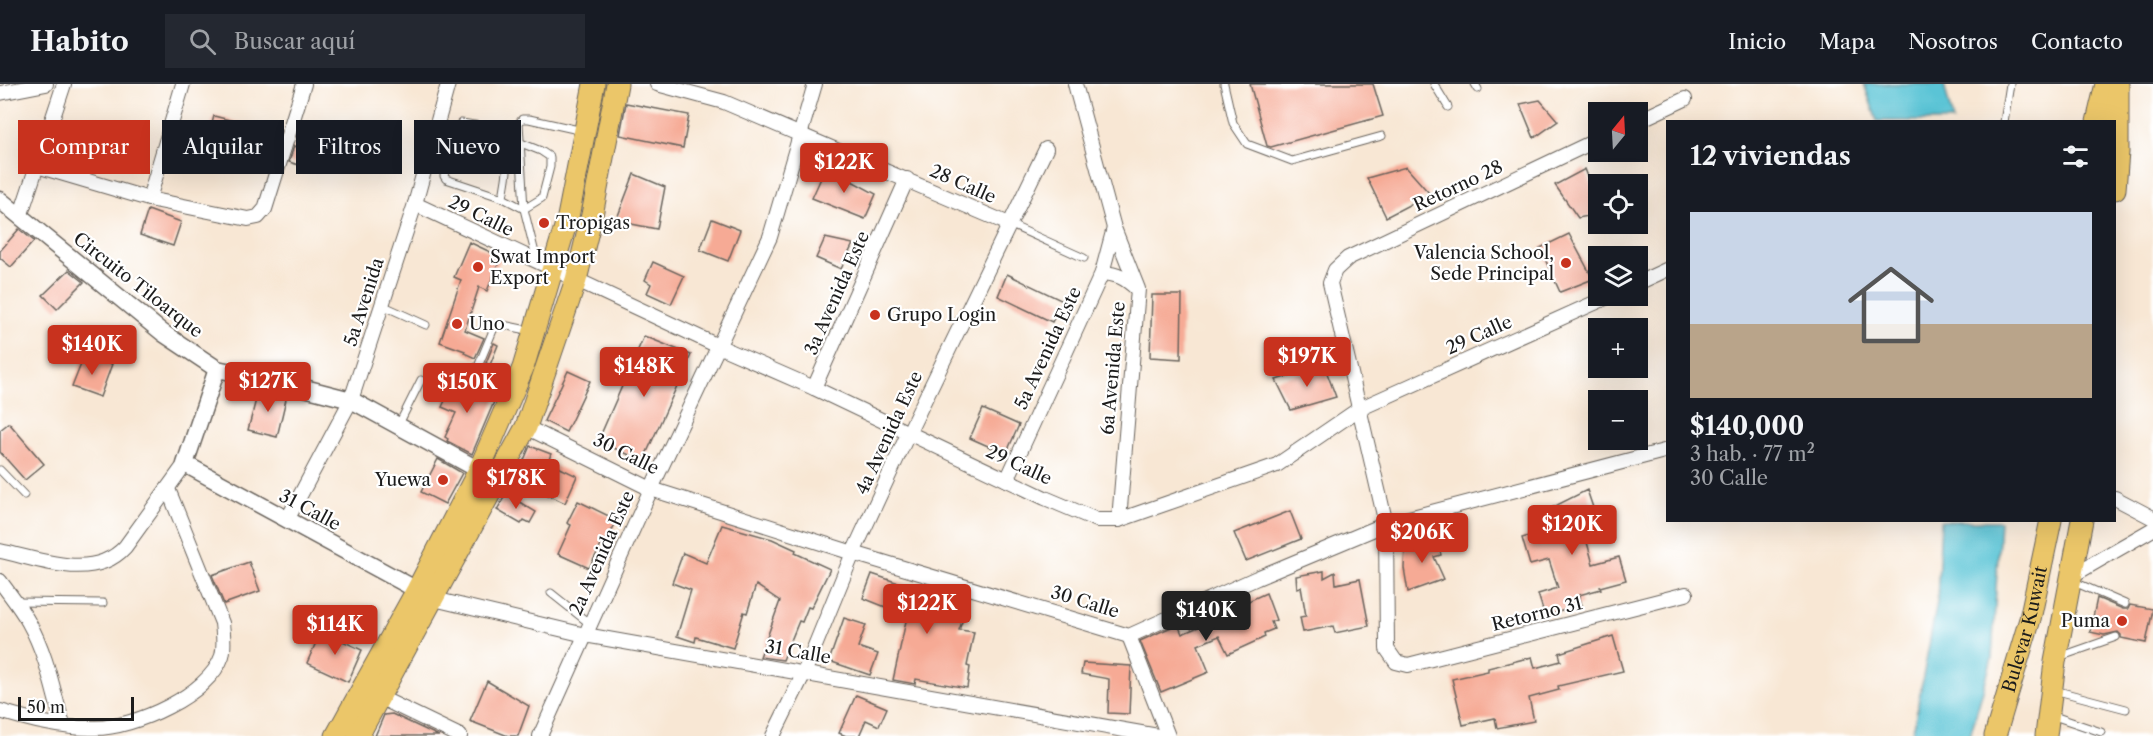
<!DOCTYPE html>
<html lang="es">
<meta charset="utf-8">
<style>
:root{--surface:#171b24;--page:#242831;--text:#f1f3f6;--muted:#9ea1a6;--line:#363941;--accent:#c8321e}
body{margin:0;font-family:"Libre Caslon Text",serif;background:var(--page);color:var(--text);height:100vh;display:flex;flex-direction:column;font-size:22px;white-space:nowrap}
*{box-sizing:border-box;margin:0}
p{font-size:20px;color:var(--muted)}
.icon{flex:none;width:33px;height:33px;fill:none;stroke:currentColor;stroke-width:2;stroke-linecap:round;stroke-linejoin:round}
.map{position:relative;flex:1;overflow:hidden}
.sheet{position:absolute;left:1666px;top:36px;width:450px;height:402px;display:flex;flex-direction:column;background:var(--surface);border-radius:0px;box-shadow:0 6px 24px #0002}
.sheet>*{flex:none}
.hud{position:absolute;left:18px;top:36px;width:570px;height:54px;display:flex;gap:12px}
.needle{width:39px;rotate:18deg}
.fabs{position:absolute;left:1588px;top:18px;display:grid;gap:12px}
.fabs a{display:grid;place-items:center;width:60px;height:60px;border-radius:0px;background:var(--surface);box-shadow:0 6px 24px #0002;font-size:30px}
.scale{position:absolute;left:18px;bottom:15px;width:116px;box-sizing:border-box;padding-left:6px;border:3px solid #1c1c1c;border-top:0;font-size:16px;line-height:21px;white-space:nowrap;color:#1c1c1c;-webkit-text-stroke:4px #fff;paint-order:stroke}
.price{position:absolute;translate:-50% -51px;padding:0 14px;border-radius:6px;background:var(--accent);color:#fff;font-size:20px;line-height:39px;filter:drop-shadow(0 2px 3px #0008)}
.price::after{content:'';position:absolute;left:50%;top:36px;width:18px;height:14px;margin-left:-9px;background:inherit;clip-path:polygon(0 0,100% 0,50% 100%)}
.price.current{background:#222;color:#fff}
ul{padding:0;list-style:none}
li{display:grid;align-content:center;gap:12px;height:318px;padding:0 24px}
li+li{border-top:2px solid var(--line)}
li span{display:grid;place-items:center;height:186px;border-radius:0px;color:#555}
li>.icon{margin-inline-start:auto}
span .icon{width:108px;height:108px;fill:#fffc;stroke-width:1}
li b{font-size:26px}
h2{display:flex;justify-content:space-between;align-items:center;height:72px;padding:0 24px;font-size:26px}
.tag{padding:0 21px;border-radius:0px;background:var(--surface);box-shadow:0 6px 24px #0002;font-size:21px;line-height:54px}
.tag.current{background:var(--accent);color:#fff}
header{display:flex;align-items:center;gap:36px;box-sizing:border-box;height:84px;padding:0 30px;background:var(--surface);border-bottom:2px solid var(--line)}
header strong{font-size:28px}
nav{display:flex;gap:33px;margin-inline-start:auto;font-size:21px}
.search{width:420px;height:54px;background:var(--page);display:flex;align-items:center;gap:15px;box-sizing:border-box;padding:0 21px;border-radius:0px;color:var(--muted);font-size:22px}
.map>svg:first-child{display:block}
</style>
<header>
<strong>Habito</strong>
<div class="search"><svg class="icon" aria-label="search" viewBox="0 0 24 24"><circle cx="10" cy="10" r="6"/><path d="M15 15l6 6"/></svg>Buscar aquí</div>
<nav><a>Inicio</a><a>Mapa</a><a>Nosotros</a><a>Contacto</a></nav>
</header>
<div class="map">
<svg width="2153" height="652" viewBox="0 0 2153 652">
<rect width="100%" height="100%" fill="#fff"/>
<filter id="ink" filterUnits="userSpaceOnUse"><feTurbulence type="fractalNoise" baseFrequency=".0167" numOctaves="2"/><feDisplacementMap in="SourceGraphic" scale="12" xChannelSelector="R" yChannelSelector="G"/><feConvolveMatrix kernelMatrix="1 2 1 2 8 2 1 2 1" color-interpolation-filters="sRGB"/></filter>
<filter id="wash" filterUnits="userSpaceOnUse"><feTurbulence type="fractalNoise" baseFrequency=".008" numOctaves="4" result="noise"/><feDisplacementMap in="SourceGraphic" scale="24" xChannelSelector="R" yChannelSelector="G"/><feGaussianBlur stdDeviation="1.35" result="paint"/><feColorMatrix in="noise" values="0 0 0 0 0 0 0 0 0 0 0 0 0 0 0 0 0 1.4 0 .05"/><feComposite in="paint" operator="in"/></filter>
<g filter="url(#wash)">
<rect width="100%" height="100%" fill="#f8e7d4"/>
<!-- water -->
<g fill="#5ac4d6" stroke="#3b7079" stroke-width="1.5">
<path d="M 1864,0 L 1944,0 L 1953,37 L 1877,37 Z"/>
<path d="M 1941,437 L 2000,437 L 1992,574 L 1970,652 L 1912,652 L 1937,518 Z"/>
</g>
<g id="blocks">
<!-- building -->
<g fill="#f6aa95">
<path d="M 1250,0 L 1373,0 L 1383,32 L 1271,63 L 1267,62 Z"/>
<path d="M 1540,16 L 1558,37 L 1534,54 L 1520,20 Z"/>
<path d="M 626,19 L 689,31 L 683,64 L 620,51 Z"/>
<path d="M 214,32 L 261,44 L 250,88 L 202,76 Z"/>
<path d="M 294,62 L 320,71 L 315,86 L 289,78 Z"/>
<path d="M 826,83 L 876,110 L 865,135 L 812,114 Z"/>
<path d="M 1406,83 L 1430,110 L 1386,133 L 1367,94 Z"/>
<path d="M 1585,85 L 1599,120 L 1599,130 L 1578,134 L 1555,101 Z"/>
<path d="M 634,90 L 665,103 L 657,145 L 616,137 Z"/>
<path d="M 148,126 L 181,138 L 173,162 L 140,151 Z"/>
<path d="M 712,135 L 740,146 L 728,177 L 700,166 Z"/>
<path d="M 19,145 L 34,157 L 11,183 L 0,174 L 0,167 Z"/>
<path d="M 1569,150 L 1593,195 L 1560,208 L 1540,164 Z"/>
<path d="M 825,154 L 853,160 L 841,185 L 816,174 Z"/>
<path d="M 469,158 L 501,173 L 487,207 L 479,203 L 465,246 L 484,254 L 475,274 L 464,269 L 465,267 L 440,258 L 461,196 L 454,193 Z"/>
<path d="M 653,178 L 684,192 L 671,220 L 647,209 L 651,200 L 645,196 Z"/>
<path d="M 69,186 L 84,198 L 57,225 L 43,211 Z"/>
<path d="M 1007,190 L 1063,217 L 1052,238 L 998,212 Z"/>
<path d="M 1152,211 L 1182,211 L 1181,275 L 1150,273 Z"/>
<path d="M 644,252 L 691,271 L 643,377 L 598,357 Z"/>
<path d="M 494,259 L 498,261 L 490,281 L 486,279 Z"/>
<path d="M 85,270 L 112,280 L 100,313 L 72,303 Z"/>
<path d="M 1324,281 L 1336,313 L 1291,326 L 1276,296 Z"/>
<path d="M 568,287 L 590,297 L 566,348 L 544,337 Z"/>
<path d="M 455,295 L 496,313 L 472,370 L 447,357 L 448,355 L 445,353 L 456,329 L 442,323 Z"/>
<path d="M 259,304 L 287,311 L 277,353 L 248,346 Z"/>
<path d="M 983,325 L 1019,341 L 1006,370 L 970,354 Z"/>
<path d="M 9,339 L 44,380 L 25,396 L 0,368 L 0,346 Z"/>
<path d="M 530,362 L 551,370 L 548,378 L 577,392 L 565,419 L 537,406 L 540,400 L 518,390 Z"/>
<path d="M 438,375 L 462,389 L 445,420 L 421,408 Z"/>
<path d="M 1587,406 L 1601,447 L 1585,451 L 1593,480 L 1619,473 L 1626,496 L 1600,503 L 1601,505 L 1579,511 L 1582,521 L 1545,532 L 1538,510 L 1558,504 L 1549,476 L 1530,481 L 1522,454 L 1563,442 L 1553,423 Z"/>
<path d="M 506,410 L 536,428 L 530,439 L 524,436 L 521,440 L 497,426 Z"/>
<path d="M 578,417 L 617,436 L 606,458 L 604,456 L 589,484 L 558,470 L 571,441 L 567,439 Z"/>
<path d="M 1290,427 L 1301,455 L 1246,477 L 1234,449 Z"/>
<path d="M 722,441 L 772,455 L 796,466 L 795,469 L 830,485 L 811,524 L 808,523 L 802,538 L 799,537 L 783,576 L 760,573 L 780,517 L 756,501 L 747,529 L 744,528 L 733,564 L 696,553 L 695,558 L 677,552 L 691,506 L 672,499 L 683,469 L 706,479 Z"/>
<path d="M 1436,451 L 1441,471 L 1434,473 L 1444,495 L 1408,508 L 1404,484 L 1405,462 Z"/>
<path d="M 249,478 L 260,507 L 224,520 L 212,491 Z"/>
<path d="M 1324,487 L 1324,494 L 1335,488 L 1336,500 L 1360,495 L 1369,542 L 1335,549 L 1333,542 L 1303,548 L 1300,533 L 1306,532 L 1301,503 L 1297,504 L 1296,492 Z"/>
<path d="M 872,490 L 943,514 L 943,515 L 967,524 L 959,546 L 974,548 L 967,582 L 970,583 L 967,604 L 916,595 L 915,600 L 893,596 L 910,519 L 897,516 L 893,526 L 863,514 Z"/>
<path d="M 1266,509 L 1276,536 L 1271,538 L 1274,545 L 1264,549 L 1265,553 L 1228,570 L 1219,552 L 1198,561 L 1209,588 L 1161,608 L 1140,557 L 1178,540 L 1182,550 L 1213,537 L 1211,534 Z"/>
<path d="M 2097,514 L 2123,525 L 2128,525 L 2130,521 L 2153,525 L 2146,559 L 2121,554 L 2121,551 L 2118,548 L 2104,551 L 2090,548 Z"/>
<path d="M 844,534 L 866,541 L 858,563 L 878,570 L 870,591 L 829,577 Z"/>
<path d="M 321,547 L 362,566 L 348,598 L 307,579 Z"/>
<path d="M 1613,552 L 1623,587 L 1558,602 L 1559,606 L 1529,614 L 1534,637 L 1497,644 L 1495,634 L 1463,641 L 1452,595 L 1488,587 L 1488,584 L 1532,573 L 1535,584 L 1561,577 L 1559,569 Z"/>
<path d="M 1083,579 L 1131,582 L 1129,630 L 1108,629 L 1109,595 L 1081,590 Z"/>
<path d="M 487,597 L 529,622 L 518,652 L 508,652 L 470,637 Z"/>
<path d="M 856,611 L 887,624 L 879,642 L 866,636 L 859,652 L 846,652 L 839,649 Z"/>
<path d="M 392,630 L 411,639 L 439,652 L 375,652 L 384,631 Z"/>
</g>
</g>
</g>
<g filter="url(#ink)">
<use href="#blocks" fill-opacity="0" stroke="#69635c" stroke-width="1.5"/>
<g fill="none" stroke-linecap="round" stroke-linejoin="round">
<!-- service casing -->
<g stroke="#69635c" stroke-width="9">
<g id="service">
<path d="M 1224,0 L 1233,39 L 1247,60 L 1292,77 L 1382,52"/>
<path d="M 1434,0 L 1448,23"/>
<path d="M 1475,0 L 1478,5"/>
<path d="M 2004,38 L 2010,0"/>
<path d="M 450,69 L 508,81"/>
<path d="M 503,114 C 505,98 516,56 498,47 C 488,41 472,41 461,39 L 454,46 L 444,92 L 446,95 L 503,114 L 524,125 L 542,114 L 550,83 L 550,73 L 541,67 L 521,59"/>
<path d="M 1009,140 L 1084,174"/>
<path d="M 537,177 L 524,125 L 519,39 L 522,35 L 529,35 L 583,47"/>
<path d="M 382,221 L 426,241"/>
<path d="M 509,308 L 481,292 L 477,285 L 494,244 L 503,241 L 532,247"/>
<path d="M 398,342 L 421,296"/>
<path d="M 0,386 L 24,411"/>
<path d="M 2072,497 L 2125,520"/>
<path d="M 551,509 L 590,540"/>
<path d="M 15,518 L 103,519"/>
<path d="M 2059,573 L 2116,553"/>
<path d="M 2054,606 L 2126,625"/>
<path d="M 2051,631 L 2101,648"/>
</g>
</g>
<!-- minor casing -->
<g stroke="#69635c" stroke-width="16">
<g id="minor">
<path d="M 657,0 L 724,18 L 1009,140"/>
<path d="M 1075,0 L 1114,144 L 1138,205 L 1119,436"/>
<path d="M 0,9 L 46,0"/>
<path d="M 1638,37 L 1685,15"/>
<path d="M 1599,55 L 1348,174 L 1335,186 L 1330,199 L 1386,440 L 1387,565 L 1396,578 L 1408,581 L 1686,510"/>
<path d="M 37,82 L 149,115 L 248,135 L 258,133 L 265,125 L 304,0"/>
<path d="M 149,115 L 183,0"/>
<path d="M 415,120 L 718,262 L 814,304 L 1045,414 L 1097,436 L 1119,436 L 1277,381 L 1359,325 L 1610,212"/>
<path d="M 20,133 L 64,0"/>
<path d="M 1102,189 C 1118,190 1125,194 1136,204"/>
<path d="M 1638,199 L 1668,185"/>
<path d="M 814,304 L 907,95"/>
<path d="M 526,343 L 651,405 L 853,469 L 1129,552 L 1257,494 L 1386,440 L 1668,366"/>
<path d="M 1007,396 L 1102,189 L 1114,144"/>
<path d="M 2115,414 L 2153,434"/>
<path d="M 287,436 L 351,316 L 415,120 L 448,0"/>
<path d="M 0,467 C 40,475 93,498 125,463 L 185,380"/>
<path d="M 2073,491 L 2153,445"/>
<path d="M 0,497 C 10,511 21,524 29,539 C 47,571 53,607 63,641"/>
<path d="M 434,515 L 585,551 L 1158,652"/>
<path d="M 1129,552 L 1168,652"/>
<path d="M 379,613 L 460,652"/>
<path d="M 0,627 C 30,636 64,645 95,644 C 134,644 209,611 222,572 C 225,561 223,550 222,539 L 168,405"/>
<path d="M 540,652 L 651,405 L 770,153 L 815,0"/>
<path d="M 773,652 L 804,589 L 853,469 L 909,348 L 1046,65"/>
</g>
</g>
<!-- tertiary casing -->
<g stroke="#69635c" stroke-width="19">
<g id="tertiary">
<path d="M 0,116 L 163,249 L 217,285 L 289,300 L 351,316 L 479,386"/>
<path d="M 217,285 L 185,380 L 417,506"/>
</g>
</g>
<!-- primary casing -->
<g stroke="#69635c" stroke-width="23">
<g id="primary">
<path d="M 2097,38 L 2106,0"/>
<path d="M 2115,105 L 2118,68 L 2118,0"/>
<path d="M 336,652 L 417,506 L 479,386 L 523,284 L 568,133 L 594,0"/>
<path d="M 358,652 L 526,343 L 576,196 L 592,131 L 617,0"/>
<path id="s1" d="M 1995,652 L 2030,535 L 2051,436"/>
<path d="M 2046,652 L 2055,578 L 2082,436"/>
</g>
</g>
<!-- service -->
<use href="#service" stroke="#fff" stroke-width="7"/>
<!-- minor -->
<use href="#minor" stroke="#fff" stroke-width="14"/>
<!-- tertiary -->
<use href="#tertiary" stroke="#fff" stroke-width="16"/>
<!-- primary -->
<use href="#primary" stroke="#ebc669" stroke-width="21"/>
</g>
</g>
<!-- markers -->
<g fill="#c8321e" stroke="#fff" stroke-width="2">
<circle cx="544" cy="139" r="6"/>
<circle cx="1566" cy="179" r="6"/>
<circle cx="478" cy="183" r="6"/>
<circle cx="875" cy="231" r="6"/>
<circle cx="457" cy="240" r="6"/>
<circle cx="443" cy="396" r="6"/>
<circle cx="2122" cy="537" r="6"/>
</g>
<g text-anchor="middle" stroke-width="4.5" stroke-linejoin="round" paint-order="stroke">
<!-- street labels -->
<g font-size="18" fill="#1c1c1c" stroke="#fff">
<text transform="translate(963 100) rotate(24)" y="6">28 Calle</text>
<text transform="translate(1458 102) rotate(-25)" y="6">Retorno 28</text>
<text transform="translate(481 132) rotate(26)" y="6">29 Calle</text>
<text transform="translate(138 201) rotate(38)" y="6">Circuito Tiloarque</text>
<text transform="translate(837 209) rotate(-66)" y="6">3a Avenida Este</text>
<text transform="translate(364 218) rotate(-72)" y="6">5a Avenida</text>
<text transform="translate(1479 251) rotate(-24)" y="6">29 Calle</text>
<text transform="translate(1048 264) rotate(-65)" y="6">5a Avenida Este</text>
<text transform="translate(1113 284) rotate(-85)" y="6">6a Avenida Este</text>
<text transform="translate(889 349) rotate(-65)" y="6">4a Avenida Este</text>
<text transform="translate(626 370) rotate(26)" y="6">30 Calle</text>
<text transform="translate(1019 381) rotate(25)" y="6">29 Calle</text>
<text transform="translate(310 426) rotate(28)" y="6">31 Calle</text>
<text transform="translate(602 469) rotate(-66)" y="6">2a Avenida Este</text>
<text transform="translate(1085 518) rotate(17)" y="6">30 Calle</text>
<text transform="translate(1537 530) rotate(-14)" y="6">Retorno 31</text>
<text dy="6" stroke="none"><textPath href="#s1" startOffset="111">Bulevar Kuwait</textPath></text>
<text transform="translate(798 568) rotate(10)" y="6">31 Calle</text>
</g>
<!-- poi labels -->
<g font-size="18" fill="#1c1c1c" stroke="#fff" text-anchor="start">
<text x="556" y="145">Tropigas</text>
<text x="1554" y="175" text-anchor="end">Valencia School,<tspan x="1554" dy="21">Sede Principal</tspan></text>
<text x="490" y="179">Swat Import<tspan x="490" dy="21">Export</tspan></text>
<text x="887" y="237">Grupo Login</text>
<text x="469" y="246">Uno</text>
<text x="431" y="402" text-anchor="end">Yuewa</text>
<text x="2110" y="543" text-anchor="end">Puma</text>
</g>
</g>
</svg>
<div class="fabs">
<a><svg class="needle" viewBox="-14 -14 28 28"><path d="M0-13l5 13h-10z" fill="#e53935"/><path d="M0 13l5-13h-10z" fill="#9ea1a6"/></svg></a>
<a><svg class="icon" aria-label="locate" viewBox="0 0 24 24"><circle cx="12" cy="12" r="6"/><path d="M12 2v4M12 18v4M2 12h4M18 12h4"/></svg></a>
<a><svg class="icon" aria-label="layers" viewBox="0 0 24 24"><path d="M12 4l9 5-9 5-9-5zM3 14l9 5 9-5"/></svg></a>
<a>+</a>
<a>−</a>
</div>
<div class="scale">50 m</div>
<b class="price" style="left:844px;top:110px">$122K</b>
<b class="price" style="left:92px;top:292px">$140K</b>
<b class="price" style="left:1307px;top:304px">$197K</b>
<b class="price" style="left:644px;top:314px">$148K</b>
<b class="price" style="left:268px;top:329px">$127K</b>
<b class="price" style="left:467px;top:330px">$150K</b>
<b class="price" style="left:516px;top:426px">$178K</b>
<b class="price" style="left:1572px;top:472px">$120K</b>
<b class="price" style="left:1422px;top:480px">$206K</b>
<b class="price" style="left:927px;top:551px">$122K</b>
<b class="price current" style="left:1206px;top:558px">$140K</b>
<b class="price" style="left:335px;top:572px">$114K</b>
<div class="hud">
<a class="tag current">Comprar</a>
<a class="tag">Alquilar</a>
<a class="tag">Filtros</a>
<a class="tag">Nuevo</a>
</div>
<section class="sheet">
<h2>12 viviendas<svg class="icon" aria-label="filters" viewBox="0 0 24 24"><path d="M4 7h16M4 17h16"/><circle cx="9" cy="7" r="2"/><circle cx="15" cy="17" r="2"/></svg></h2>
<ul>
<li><span style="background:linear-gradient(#c9d6e8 60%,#b9a48a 0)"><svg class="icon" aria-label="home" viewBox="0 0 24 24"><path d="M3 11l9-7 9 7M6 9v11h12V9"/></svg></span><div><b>$140,000</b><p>3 hab. · 77 m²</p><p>30 Calle</p></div></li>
</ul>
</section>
</div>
